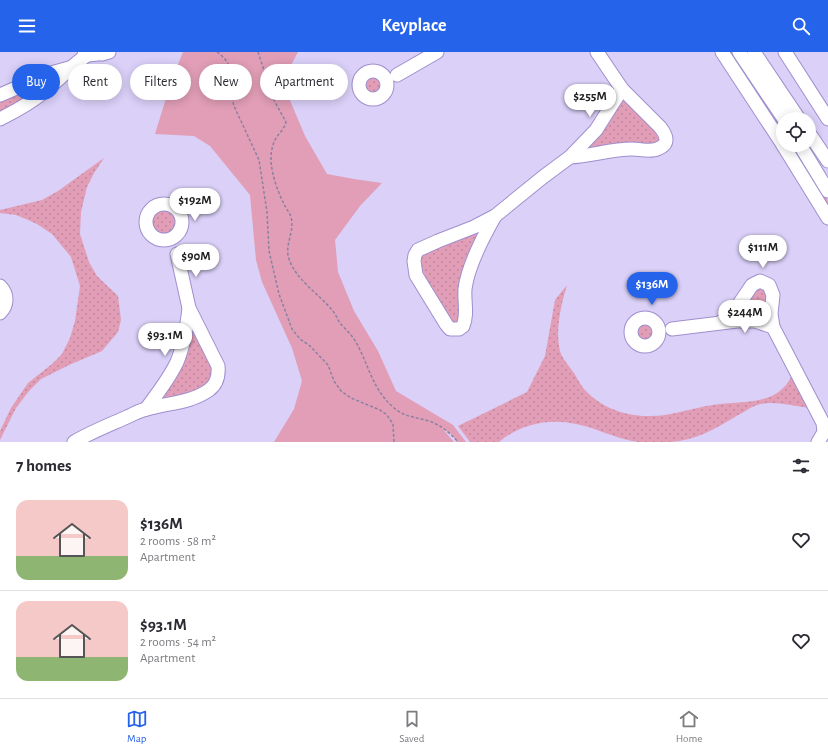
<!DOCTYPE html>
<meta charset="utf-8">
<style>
:root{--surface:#fff;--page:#f7f7f7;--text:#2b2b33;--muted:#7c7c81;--line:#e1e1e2;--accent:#2563eb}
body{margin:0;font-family:"Alegreya Sans",sans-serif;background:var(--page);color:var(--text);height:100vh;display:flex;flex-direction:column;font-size:15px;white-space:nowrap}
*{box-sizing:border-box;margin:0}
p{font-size:13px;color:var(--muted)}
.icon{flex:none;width:22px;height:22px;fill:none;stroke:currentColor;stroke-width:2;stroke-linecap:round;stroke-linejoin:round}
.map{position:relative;height:390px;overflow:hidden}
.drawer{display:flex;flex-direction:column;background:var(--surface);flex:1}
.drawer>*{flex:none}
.banner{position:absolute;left:12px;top:12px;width:400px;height:36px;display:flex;gap:8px}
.buttons{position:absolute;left:776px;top:60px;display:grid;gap:8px}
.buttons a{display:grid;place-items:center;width:40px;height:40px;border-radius:50%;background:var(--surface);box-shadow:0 2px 10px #0003;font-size:20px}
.price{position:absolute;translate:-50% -34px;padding:0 9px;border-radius:14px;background:#fff;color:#222;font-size:13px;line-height:26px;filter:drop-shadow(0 1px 2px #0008)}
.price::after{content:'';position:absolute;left:50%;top:24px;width:12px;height:9px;margin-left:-6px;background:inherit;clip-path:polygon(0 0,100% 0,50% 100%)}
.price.on{background:var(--accent);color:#fff}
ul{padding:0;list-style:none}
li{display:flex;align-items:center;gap:12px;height:100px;padding:0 16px}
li+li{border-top:1px solid var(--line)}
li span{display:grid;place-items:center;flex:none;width:112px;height:80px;border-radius:12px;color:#555}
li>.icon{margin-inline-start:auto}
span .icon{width:48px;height:48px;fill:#fffc;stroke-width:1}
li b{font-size:17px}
h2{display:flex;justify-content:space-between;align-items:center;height:48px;padding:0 16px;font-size:17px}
.pill{padding:0 14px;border-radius:18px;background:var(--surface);box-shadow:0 2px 10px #0003;font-size:14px;line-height:36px}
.pill.on{background:var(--accent);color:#fff}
header{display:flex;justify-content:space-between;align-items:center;height:52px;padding:0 16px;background:var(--accent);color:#fff;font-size:18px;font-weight:600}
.tabs{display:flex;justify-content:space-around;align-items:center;height:56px;border-top:1px solid var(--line);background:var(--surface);font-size:11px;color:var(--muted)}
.tabs a{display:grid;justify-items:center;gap:2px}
.tabs .on{color:var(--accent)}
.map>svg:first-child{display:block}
</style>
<header><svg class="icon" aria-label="menu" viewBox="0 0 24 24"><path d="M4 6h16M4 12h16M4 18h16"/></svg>Keyplace<svg class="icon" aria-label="search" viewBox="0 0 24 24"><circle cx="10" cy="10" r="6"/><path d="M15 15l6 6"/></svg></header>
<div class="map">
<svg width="828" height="390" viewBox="0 0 828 390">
<defs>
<pattern id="grass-dots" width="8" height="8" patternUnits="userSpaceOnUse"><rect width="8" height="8" fill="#e19eb6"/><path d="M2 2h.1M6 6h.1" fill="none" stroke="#c0879d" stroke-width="1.8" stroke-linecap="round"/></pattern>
</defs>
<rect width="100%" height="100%" fill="#dad0f8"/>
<!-- grass -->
<g fill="url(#grass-dots)">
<path d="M 726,0 L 733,0 L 781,71 L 783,75 L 783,85 Z"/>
<circle cx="373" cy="34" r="10"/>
<path d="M 56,24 L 0,64 L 0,48 Z"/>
<path d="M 626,48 L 652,72 L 662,91 L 589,100 L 589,96 L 602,79 L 621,49 Z"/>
<path d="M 788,93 L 794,93 L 828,149 L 828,160 Z"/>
<path d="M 104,106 L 94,121 L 87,135 L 81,160 L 80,182 L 89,210 L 97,224 L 118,244 L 121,268 L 118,280 L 102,299 L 69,313 L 41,327 L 29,339 L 16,356 L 0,388 L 0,379 L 11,356 L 28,331 L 52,312 L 62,302 L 70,286 L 75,269 L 80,234 L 71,205 L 52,182 L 37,172 L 26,167 L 16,163 L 0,161 L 0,158 L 42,148 L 58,139 Z"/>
<circle cx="165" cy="170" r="14"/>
<path d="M 479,179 L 482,181 L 463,261 L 458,272 L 451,271 L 438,251 L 420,213 L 421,205 L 427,199 Z"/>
<path d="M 567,233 C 561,253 555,278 560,299 C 562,306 567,311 571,317 C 576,323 579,331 584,337 C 600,355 624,364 647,364 C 670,365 691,356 713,353 C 742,348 776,355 791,325 L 809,356 C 794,354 771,348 757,353 C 750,355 745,360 738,363 C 717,376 693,390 668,390 C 658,390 647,390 638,390 C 616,387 597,376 576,372 C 549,366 520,372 499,390 L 470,390 L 458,374 L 527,340 L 545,304 L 555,248 Z"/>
<path d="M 759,234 L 765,235 L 770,266 L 737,264 L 748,251 L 754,240 Z"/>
<circle cx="645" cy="280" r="10"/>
<path d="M 195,282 L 216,318 L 211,334 L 164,348 L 162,345 L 191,283 Z"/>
</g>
<!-- park -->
<path fill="#e19eb6" d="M 183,0 L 298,0 L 289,17 L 289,46 L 305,84 L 327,122 L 354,127 L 382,131 L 360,154 L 335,188 L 338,220 L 354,259 L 378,299 L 396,339 L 453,373 L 466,390 L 457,390 L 452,383 L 442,376 L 454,390 L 274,390 L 294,357 L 302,329 L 292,296 L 262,230 L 256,208 L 250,143 L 210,94 L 194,84 L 155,82 L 171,30 Z"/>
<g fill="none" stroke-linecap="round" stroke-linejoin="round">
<!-- minor casing -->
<g stroke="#a08fce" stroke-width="15">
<g id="minor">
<path d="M 85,0 L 83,6 L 88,3 L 98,2"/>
<path d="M 94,0 L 102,2 L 109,0"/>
<path d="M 722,0 L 783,93"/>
<path d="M 739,0 L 784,67"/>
<path d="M 754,0 L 799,67"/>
<path d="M 785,0 L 828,67"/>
<circle cx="373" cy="33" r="14"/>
<path d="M 397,23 L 437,0"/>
<path d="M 0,43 L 51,21 L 69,16"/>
<path d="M 0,67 C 16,59 32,50 45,39 C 59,28 69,16 83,6"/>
<path d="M 809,81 L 828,109"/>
<path d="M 783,93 L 828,166"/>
<path d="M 800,93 L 828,139"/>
<path d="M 570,105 C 591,104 611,97 632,97 C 640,97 650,100 657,97 C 670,92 667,84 660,75 L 622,37 L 597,0"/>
<circle cx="164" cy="170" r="18"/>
<path d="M 495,164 C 483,185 468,213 465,237 C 464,250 468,262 463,274 L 459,277 L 450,277 L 446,272 L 416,223 L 414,209 L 415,203 L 418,198 L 438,189 L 474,175 L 495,164 L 543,125 L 570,105 L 596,78 L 622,37"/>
<path d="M 0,234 C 8,242 8,253 0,261"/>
<circle cx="645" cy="280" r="14"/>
<path d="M 721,270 L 733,261 L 752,233 L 760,229 L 769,233 L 773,243 L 771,262 L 773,275 L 823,371 L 824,380 L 818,390"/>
<path d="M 672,277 L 737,269 L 755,269 L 773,275"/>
<path d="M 146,357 C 157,342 169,327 177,310 C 184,293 187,274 189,256"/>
<path d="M 74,390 C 91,380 109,373 127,365 C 134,362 140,358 147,357 C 167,351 191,351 209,338 C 217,332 219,324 218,314 L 189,256 L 177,202"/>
</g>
</g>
<!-- path -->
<g stroke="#8a81a2" stroke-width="1.5" stroke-dasharray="3 2" stroke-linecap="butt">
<path d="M 217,0 C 221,3 226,7 228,12 C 233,25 230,40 234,54 L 259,108 L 267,160 L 269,199 L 279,242 L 292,277 L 300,287 L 310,294 L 328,313 L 334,329 L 341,339 L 351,346 L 380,358 L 387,363 L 393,372 L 394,390"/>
<path d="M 258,0 L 263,15 L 266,34 L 286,70 C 284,79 275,84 273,93 C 267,111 276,136 284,152 C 286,157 290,161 291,165 C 295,180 284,193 289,207 C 296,228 319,242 332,258 C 336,262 337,267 340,271 C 344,276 350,281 354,287 C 368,309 371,336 393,355 C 403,365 416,365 429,369 C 441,373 450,381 458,390"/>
</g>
<!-- minor -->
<use href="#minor" stroke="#fff" stroke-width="13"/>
</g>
</svg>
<div class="buttons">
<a><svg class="icon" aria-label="locate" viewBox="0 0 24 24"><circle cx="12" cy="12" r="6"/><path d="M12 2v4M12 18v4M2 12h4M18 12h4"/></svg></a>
</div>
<b class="price" style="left:590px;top:66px">$255M</b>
<b class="price" style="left:195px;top:170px">$192M</b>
<b class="price" style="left:763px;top:217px">$111M</b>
<b class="price" style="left:196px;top:226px">$90M</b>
<b class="price on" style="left:652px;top:254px">$136M</b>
<b class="price" style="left:745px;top:282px">$244M</b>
<b class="price" style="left:165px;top:305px">$93.1M</b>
<div class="banner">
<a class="pill on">Buy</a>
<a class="pill">Rent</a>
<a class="pill">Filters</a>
<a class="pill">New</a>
<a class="pill">Apartment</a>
</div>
</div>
<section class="drawer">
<h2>7 homes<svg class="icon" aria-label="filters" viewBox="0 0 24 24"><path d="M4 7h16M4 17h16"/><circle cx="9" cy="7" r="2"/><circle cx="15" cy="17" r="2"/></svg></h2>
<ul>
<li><span style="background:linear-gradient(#f6c9c9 70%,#8fb573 0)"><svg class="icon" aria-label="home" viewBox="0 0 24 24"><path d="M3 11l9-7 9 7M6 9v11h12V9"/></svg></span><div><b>$136M</b><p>2 rooms · 58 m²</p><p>Apartment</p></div><svg class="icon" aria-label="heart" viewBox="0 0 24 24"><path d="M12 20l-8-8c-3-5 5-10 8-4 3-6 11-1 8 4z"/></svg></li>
<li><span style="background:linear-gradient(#f6c9c9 70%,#8fb573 0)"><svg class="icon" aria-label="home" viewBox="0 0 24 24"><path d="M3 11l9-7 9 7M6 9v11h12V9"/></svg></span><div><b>$93.1M</b><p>2 rooms · 54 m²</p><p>Apartment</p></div><svg class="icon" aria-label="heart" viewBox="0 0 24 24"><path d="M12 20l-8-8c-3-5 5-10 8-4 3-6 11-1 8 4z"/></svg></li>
</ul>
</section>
<nav class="tabs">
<a class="on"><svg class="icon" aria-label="map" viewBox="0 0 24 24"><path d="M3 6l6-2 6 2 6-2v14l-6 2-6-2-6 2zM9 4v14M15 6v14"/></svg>Map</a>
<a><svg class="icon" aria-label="saved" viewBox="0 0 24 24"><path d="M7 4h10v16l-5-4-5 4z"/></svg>Saved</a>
<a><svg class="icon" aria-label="home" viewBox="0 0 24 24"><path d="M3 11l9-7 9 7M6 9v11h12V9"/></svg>Home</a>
</nav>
